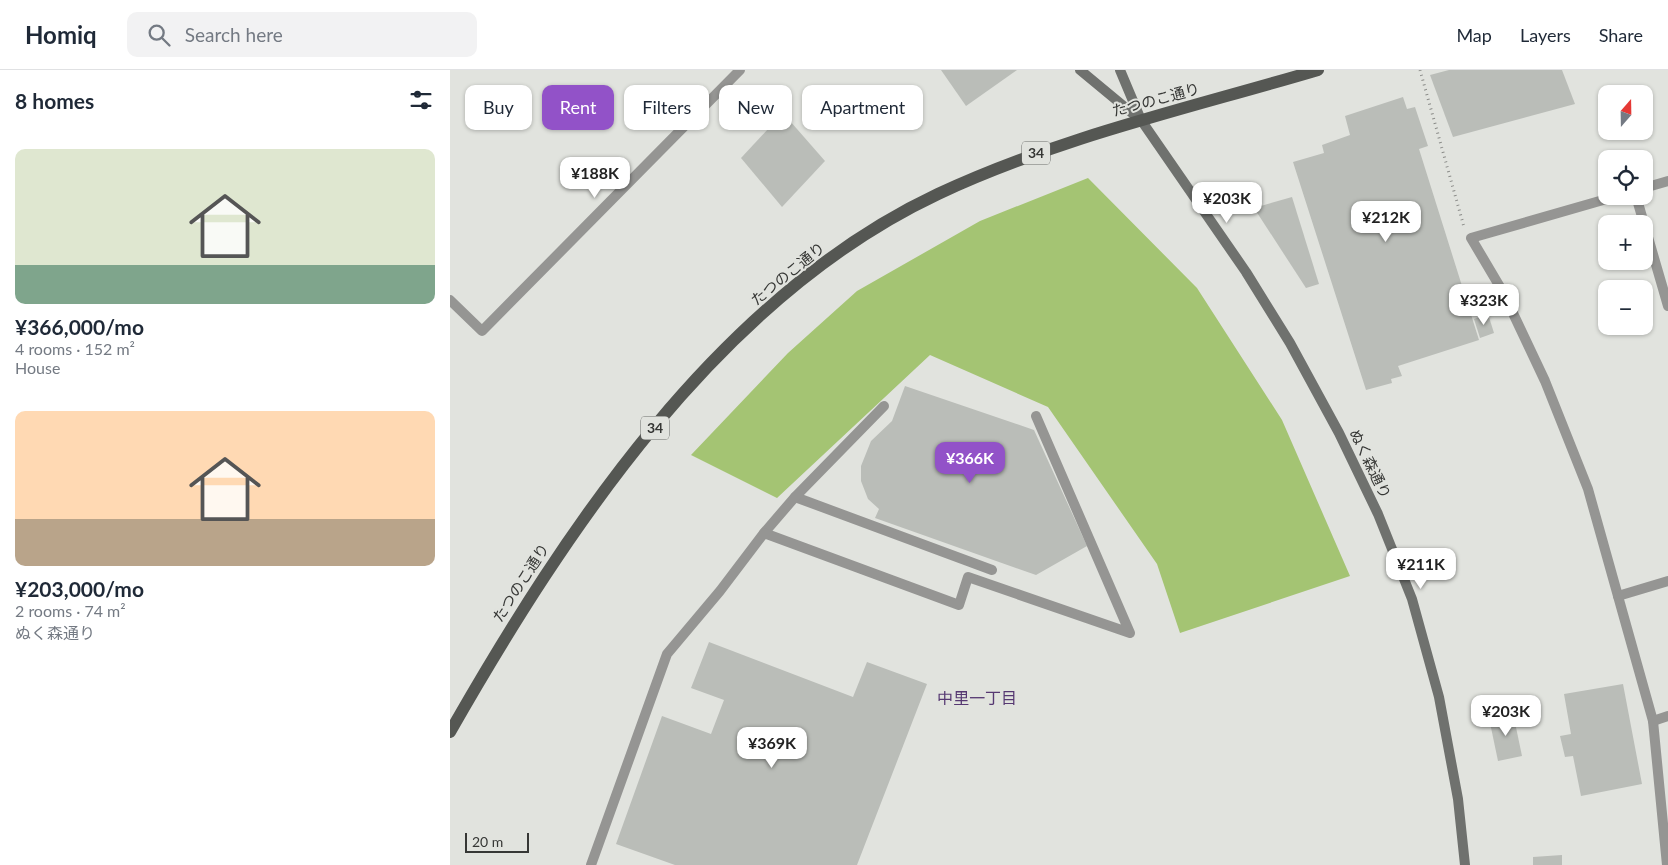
<!DOCTYPE html>
<meta charset="utf-8">
<style>
:root{--surface:#fff;--page:#f2f2f3;--text:#1f2937;--muted:#747a83;--line:#e0e1e3;--accent:#9252c8}
body{margin:0;font-family:Lato,"Noto Sans JP",sans-serif;background:var(--page);color:var(--text);height:100vh;display:flex;flex-direction:column;font-size:19px;white-space:nowrap}
*{box-sizing:border-box;margin:0}
p{font-size:16px;color:var(--muted)}
.icon{flex:none;width:28px;height:28px;fill:none;stroke:currentColor;stroke-width:2;stroke-linecap:round;stroke-linejoin:round}
.map{position:relative;flex:1;overflow:hidden}
.panel{display:flex;flex-direction:column;background:var(--surface);width:450px}
.panel>*{flex:none}
.hud{position:absolute;left:15px;top:15px;width:475px;height:45px;display:flex;gap:10px}
.needle{width:32px;rotate:20deg}
.fabs{position:absolute;left:1148px;top:15px;display:grid;gap:10px}
.fabs a{display:grid;place-items:center;width:55px;height:55px;border-radius:10px;background:var(--surface);box-shadow:0 1px 4px #0004;font-size:25px}
.scale{position:absolute;left:15px;bottom:12px;width:64px;box-sizing:border-box;padding-left:5px;border:2px solid #363735;border-top:0;font-size:14px;line-height:18px;white-space:nowrap;color:#363735;-webkit-text-stroke:4px #e1e3de;paint-order:stroke}
.price{position:absolute;translate:-50% -42px;padding:0 11px;border-radius:10px;background:#fff;color:#222;font-size:16px;line-height:32px;filter:drop-shadow(0 1px 2px #0008)}
.price::after{content:'';position:absolute;left:50%;top:30px;width:15px;height:11px;margin-left:-8px;background:inherit;clip-path:polygon(0 0,100% 0,50% 100%)}
.price.active{background:var(--accent);color:#fff}
ul{padding:0;list-style:none}
li{display:grid;align-content:center;gap:10px;height:265px;padding:0 15px}
li span{display:grid;place-items:center;height:155px;border-radius:10px;color:#555}
li>.icon{margin-inline-start:auto}
span .icon{width:90px;height:90px;fill:#fffc;stroke-width:1}
li b{font-size:21px}
h2{display:flex;justify-content:space-between;align-items:center;height:60px;padding:0 15px;font-size:21px}
.pill{padding:0 18px;border-radius:10px;background:var(--surface);box-shadow:0 1px 4px #0004;font-size:18px;line-height:45px}
.pill.active{background:var(--accent);color:#fff}
header{display:flex;align-items:center;gap:30px;box-sizing:border-box;height:70px;padding:0 25px;background:var(--surface);border-bottom:1px solid var(--line)}
header strong{font-size:24px}
nav{display:flex;gap:28px;margin-inline-start:auto;font-size:18px}
.search{width:350px;height:45px;background:var(--page);display:flex;align-items:center;gap:12px;box-sizing:border-box;padding:0 18px;border-radius:10px;color:var(--muted);font-size:19px}
main{display:flex;flex:1;min-height:0}
.map>svg:first-child{display:block}
</style>
<header>
<strong>Homiq</strong>
<div class="search"><svg class="icon" aria-label="search" viewBox="0 0 24 24"><circle cx="10" cy="10" r="6"/><path d="M15 15l6 6"/></svg>Search here</div>
<nav><a>Map</a><a>Layers</a><a>Share</a></nav>
</header>
<main>
<section class="panel">
<h2>8 homes<svg class="icon" aria-label="filters" viewBox="0 0 24 24"><path d="M4 7h16M4 17h16"/><circle cx="9" cy="7" r="2"/><circle cx="15" cy="17" r="2"/></svg></h2>
<ul>
<li><span style="background:linear-gradient(#dfe7d0 75%,#7fa58c 0)"><svg class="icon" aria-label="home" viewBox="0 0 24 24"><path d="M3 11l9-7 9 7M6 9v11h12V9"/></svg></span><div><b>¥366,000/mo</b><p>4 rooms · 152 m²</p><p>House</p></div></li>
<li><span style="background:linear-gradient(#ffd9b3 70%,#b9a48a 0)"><svg class="icon" aria-label="home" viewBox="0 0 24 24"><path d="M3 11l9-7 9 7M6 9v11h12V9"/></svg></span><div><b>¥203,000/mo</b><p>2 rooms · 74 m²</p><p>ぬく森通り</p></div></li>
</ul>
</section>
<div class="map">
<svg width="1218" height="795" viewBox="0 0 1218 795">
<rect width="100%" height="100%" fill="#e1e3de"/>
<!-- green -->
<path fill="#a4c473" d="M 638,108 L 747,218 L 832,350 L 900,506 L 730,563 L 707,494 L 598,337 L 480,285 L 327,428 L 241,385 L 338,283 L 407,221 L 530,151 Z"/>
<!-- building -->
<g fill="#babdb8">
<path d="M 491,0 L 567,0 L 516,36 Z"/>
<path d="M 999,0 L 1112,0 L 1125,34 L 1003,67 L 980,5 Z"/>
<path d="M 953,27 L 957,39 L 965,37 L 978,76 L 969,79 L 1029,270 L 948,296 L 952,306 L 941,309 L 942,313 L 916,320 L 843,92 L 874,83 L 872,75 L 900,65 L 895,46 Z"/>
<path d="M 333,43 L 375,91 L 332,137 L 291,88 Z"/>
<path d="M 842,127 L 869,214 L 856,218 L 804,138 Z"/>
<path d="M 1038,244 L 1044,263 L 1030,268 L 1024,249 Z"/>
<path d="M 455,316 L 584,360 L 637,476 L 586,505 L 425,448 L 429,439 L 418,429 L 411,411 L 411,396 L 421,371 L 442,351 Z"/>
<path d="M 259,572 L 403,627 L 417,592 L 477,614 L 407,795 L 225,795 L 166,774 L 212,646 L 261,664 L 274,630 L 241,618 Z"/>
<path d="M 1173,614 L 1192,714 L 1131,726 L 1123,686 L 1115,687 L 1110,666 L 1121,664 L 1114,624 Z"/>
<path d="M 1063,643 L 1072,686 L 1048,691 L 1039,648 Z"/>
<path d="M 1112,785 L 1112,795 L 1083,795 L 1083,787 Z"/>
</g>
<g fill="none" stroke-linecap="round" stroke-linejoin="round">
<!-- path -->
<path stroke="#8b8c89" stroke-width="3" stroke-dasharray="1 4" stroke-linecap="butt" d="M 970,0 L 1014,157"/>
<!-- lane -->
<g stroke="#959593" stroke-width="10">
<path d="M 345,427 L 542,500"/>
<path d="M 314,463 L 345,427 L 434,336"/>
<path d="M 141,795 L 217,584 L 270,521 L 314,463 L 509,535 L 518,507 L 680,563 L 586,346"/>
</g>
<!-- street -->
<g stroke="#959593" stroke-width="10">
<path d="M 1194,118 L 1218,111"/>
<path d="M 1167,126 L 1021,168 L 1053,222 L 1095,311 L 1138,419 L 1203,651 L 1217,795"/>
<path d="M 1186,126 L 1218,236"/>
<path d="M 0,230 L 32,261 L 290,0"/>
<path d="M 1168,526 L 1218,511"/>
<path d="M 1203,651 L 1218,646"/>
</g>
<!-- secondary -->
<g stroke="#6f716e" stroke-width="10">
<path d="M 630,0 L 688,48"/>
<path d="M 670,0 L 691,50 L 796,202 L 840,273 L 889,363 L 928,444 L 962,529 L 989,627 L 1008,729 L 1015,795"/>
</g>
<!-- primary -->
<path stroke="#555753" stroke-width="12" d="M 0,662 C 116,459 269,227 488,124 C 610,67 740,38 868,0"/>
</g>
<g text-anchor="middle" stroke-width="4" stroke-linejoin="round" paint-order="stroke">
<!-- shield labels -->
<g fill="#e1e3de" stroke="#696b68" stroke-width="1">
<rect x="572" y="71.5" width="28" height="23" rx="4"/>
<rect x="191" y="346.5" width="28" height="23" rx="4"/>
</g>
<g font-size="14" font-weight="bold" fill="#363735">
<text x="586" y="88">34</text>
<text x="205" y="363">34</text>
</g>
<!-- street labels -->
<g font-size="15" fill="#363735" stroke="#e1e3de">
<text transform="translate(706 30) rotate(-15)" y="5">たつのこ通り</text>
<text transform="translate(338 204) rotate(-39)" y="5">たつのこ通り</text>
<text transform="translate(920 394) rotate(64)" y="5">ぬく森通り</text>
<text transform="translate(71 513) rotate(-57)" y="5">たつのこ通り</text>
</g>
<!-- neighbourhood labels -->
<g font-size="16" fill="#563872" stroke="#e1e3de">
<text x="527" y="634">中里一丁目</text>
</g>
</g>
</svg>
<div class="fabs">
<a><svg class="needle" viewBox="-14 -14 28 28"><path d="M0-13l5 13h-10z" fill="#e53935"/><path d="M0 13l5-13h-10z" fill="#747a83"/></svg></a>
<a><svg class="icon" aria-label="locate" viewBox="0 0 24 24"><circle cx="12" cy="12" r="6"/><path d="M12 2v4M12 18v4M2 12h4M18 12h4"/></svg></a>
<a>+</a>
<a>−</a>
</div>
<div class="scale">20 m</div>
<b class="price" style="left:145px;top:129px">¥188K</b>
<b class="price" style="left:777px;top:154px">¥203K</b>
<b class="price" style="left:936px;top:173px">¥212K</b>
<b class="price" style="left:1034px;top:256px">¥323K</b>
<b class="price active" style="left:520px;top:414px">¥366K</b>
<b class="price" style="left:971px;top:520px">¥211K</b>
<b class="price" style="left:1056px;top:667px">¥203K</b>
<b class="price" style="left:322px;top:699px">¥369K</b>
<div class="hud">
<a class="pill">Buy</a>
<a class="pill active">Rent</a>
<a class="pill">Filters</a>
<a class="pill">New</a>
<a class="pill">Apartment</a>
</div>
</div>
</main>
